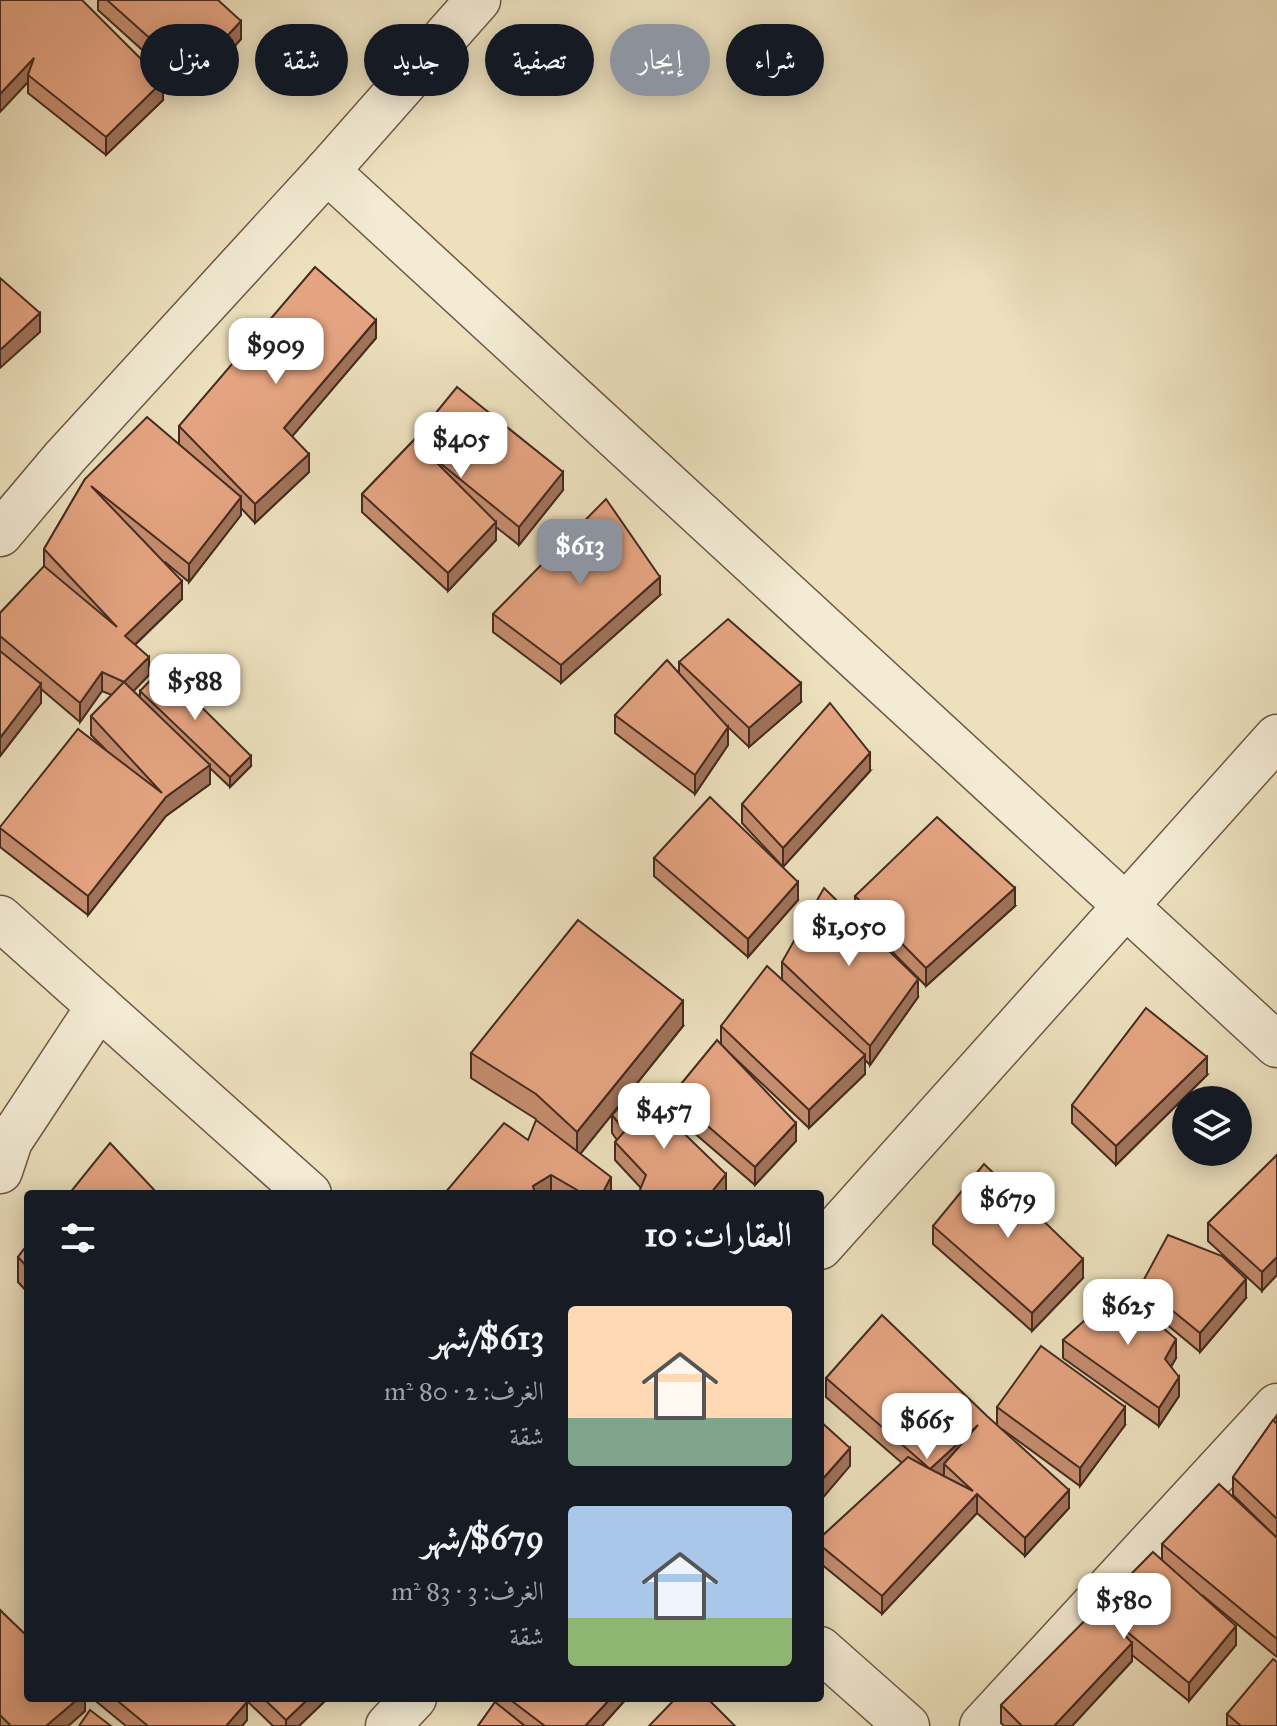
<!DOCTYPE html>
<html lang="ar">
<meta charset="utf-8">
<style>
:root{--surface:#171b24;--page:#20242c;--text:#f1f3f6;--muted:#9ea1a6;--accent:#8c9099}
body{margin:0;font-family:"IM FELL Great Primer",Amiri,serif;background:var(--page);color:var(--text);direction:rtl;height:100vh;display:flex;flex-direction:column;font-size:30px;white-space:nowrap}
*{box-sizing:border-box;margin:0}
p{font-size:26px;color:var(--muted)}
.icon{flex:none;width:44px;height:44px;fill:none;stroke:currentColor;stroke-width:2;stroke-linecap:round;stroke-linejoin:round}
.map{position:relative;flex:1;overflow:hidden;direction:ltr}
.sheet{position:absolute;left:24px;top:1190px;width:800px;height:512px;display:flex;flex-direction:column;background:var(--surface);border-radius:8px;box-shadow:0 4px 20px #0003;direction:rtl}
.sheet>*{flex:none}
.guide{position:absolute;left:24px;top:24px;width:800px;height:72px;direction:rtl;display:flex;gap:16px}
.buttons{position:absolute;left:1172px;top:1086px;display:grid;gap:16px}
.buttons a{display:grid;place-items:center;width:80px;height:80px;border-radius:50%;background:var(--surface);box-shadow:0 4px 20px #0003;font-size:40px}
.price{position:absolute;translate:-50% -68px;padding:0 18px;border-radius:16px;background:#fff;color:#222;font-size:26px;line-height:52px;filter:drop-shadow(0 2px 4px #0008)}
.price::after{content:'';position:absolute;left:50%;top:48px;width:24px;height:18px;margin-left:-12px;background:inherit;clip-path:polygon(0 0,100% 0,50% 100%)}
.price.active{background:var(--accent);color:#fff}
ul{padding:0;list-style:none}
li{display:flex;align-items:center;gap:24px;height:200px;padding:0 32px}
li span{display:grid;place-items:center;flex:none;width:224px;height:160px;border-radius:8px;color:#555}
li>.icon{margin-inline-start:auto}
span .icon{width:96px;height:96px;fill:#fffc;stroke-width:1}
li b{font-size:34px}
h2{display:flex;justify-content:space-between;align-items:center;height:96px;padding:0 32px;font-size:34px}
.chip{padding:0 28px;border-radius:36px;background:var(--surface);box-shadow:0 4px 20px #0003;font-size:28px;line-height:72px}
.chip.active{background:var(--accent);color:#fff}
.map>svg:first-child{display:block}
</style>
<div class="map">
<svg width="1277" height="1726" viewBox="0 0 1277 1726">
<rect width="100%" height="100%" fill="#ece0bd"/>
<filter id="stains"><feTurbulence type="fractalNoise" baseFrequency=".0025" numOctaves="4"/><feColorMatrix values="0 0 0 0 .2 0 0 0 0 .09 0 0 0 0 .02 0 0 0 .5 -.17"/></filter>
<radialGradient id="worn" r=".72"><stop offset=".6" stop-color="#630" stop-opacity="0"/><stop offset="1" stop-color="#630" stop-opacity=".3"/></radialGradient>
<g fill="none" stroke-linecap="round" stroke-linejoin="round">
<!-- minor casing -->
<g stroke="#705847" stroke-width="47">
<g id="minor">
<path d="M 327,171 L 1277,1045"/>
<path d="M 0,534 L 65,457 L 327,171 L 478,0"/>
<path d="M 0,918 L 309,1194"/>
<path d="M 0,1171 L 10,1141 L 99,1006"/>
<path d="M 820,1247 L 1277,737"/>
<path d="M 820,1649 L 907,1726"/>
<path d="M 388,1726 L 414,1698"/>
<path d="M 982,1726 L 1277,1406"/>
</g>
</g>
<!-- minor -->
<use href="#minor" stroke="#f3ebd4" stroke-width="44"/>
</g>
<!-- wall -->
<g fill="#c58d6f" stroke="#462b20" stroke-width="2">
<path d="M 0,0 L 163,100 L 106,155 L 28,93 L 28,82 Z"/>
<path d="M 98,0 L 218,0 L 241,39 L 191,94 L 98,10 Z"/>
<path d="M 376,338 L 292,436 L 309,472 L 255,523 L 241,508 L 241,515 L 189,582 L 165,562 L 182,599 L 135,645 L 149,675 L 133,691 L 140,697 L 140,691 L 251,766 L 230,787 L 210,768 L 210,784 L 166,816 L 88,915 L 0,847 L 0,827 L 105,749 L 91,735 L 91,716 L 112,695 L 102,691 L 80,722 L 41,689 L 41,703 L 0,756 L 0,613 L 44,567 L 44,549 L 85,479 L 179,444 L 179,426 Z"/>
<path d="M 413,441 L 563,490 L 519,545 L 496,527 L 496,540 L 448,591 L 362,512 L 362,494 Z"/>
<path d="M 660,595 L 561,683 L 493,632 L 493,614 Z"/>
<path d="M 679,662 L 801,702 L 749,747 L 728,727 L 728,745 L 695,794 L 615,733 L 615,715 L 679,673 Z"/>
<path d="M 870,771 L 783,867 L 742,823 L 742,804 Z"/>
<path d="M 654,858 L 798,900 L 748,957 L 654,876 Z"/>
<path d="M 855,896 L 1015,906 L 926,986 L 855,914 Z"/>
<path d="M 782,962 L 918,997 L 870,1065 L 865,1060 L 865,1074 L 809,1128 L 723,1047 L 796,1141 L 755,1185 L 672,1114 L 672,1095 L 721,1044 L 721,1026 L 782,979 Z"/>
<path d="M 683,1026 L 580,1154 L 611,1194 L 551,1193 L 536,1119 L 471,1078 L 471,1053 Z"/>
<path d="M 1207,1075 L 1116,1165 L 1072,1123 L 1072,1105 Z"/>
<path d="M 612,1115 L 726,1192 L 725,1194 L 640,1194 L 641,1188 L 615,1160 L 615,1142 L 617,1140 L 612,1133 Z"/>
<path d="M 1277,1155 L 1262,1291 L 1208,1241 L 1208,1223 Z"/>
<path d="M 933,1226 L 1083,1278 L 1032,1331 L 933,1244 Z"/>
<path d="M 28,1244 L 28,1293 L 18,1282 L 18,1257 Z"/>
<path d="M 1141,1285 L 1246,1298 L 1200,1352 L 1141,1303 Z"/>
<path d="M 1063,1340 L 1176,1358 L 1171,1367 L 1179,1396 L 1159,1426 L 1063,1358 Z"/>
<path d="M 826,1378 L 997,1425 L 997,1407 L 1125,1425 L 1080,1486 L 1002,1429 L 1069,1508 L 1025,1556 L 977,1513 L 882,1614 L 820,1563 L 820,1538 L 902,1463 L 826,1397 Z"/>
<path d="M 1277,1415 L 1277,1538 L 1233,1495 L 1233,1477 Z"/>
<path d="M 1277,1538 L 1277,1657 L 1202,1595 L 1236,1645 L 1189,1701 L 1132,1655 L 1132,1661 L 1072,1726 L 1004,1726 L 1001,1723 L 1001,1705 L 1162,1560 L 1162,1544 Z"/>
<path d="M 0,1610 L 85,1698 L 85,1711 L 68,1726 L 0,1726 Z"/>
<path d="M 92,1698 L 243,1698 L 247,1720 L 242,1726 L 126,1726 Z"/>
<path d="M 244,1698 L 328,1698 L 299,1726 L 273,1726 Z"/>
<path d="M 495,1698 L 627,1698 L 602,1726 L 478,1726 L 495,1703 Z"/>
<path d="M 1227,1714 L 1277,1726 L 1227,1726 Z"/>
</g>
<!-- shaded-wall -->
<g fill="#a0735a" stroke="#462b20" stroke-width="2">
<path d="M 241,21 L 241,39 L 191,94 L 191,75 Z"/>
<path d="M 34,58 L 28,75 L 28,82 L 0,112 L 0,94 Z"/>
<path d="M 163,81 L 163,100 L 106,155 L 106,137 Z"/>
<path d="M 40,313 L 40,332 L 0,368 L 0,350 Z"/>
<path d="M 376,320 L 376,338 L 284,446 L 284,428 Z"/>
<path d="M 309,454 L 309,472 L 255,523 L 255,504 Z"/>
<path d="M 563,472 L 563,490 L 519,545 L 519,527 Z"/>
<path d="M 241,497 L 241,515 L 189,582 L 189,564 Z"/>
<path d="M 496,522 L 496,540 L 448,591 L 448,573 Z"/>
<path d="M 660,577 L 660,595 L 561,683 L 561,665 Z"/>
<path d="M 182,581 L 182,599 L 125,654 L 125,636 Z"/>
<path d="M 149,657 L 149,675 L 124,701 L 124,682 Z"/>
<path d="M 102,672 L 102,691 L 80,722 L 80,703 Z"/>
<path d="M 801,683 L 801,702 L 749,747 L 749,728 Z"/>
<path d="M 41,684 L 41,703 L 0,756 L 0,738 Z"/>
<path d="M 728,727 L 728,745 L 695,794 L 695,775 Z"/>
<path d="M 870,753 L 870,771 L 783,867 L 783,848 Z"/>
<path d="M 251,756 L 251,766 L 230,787 L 230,777 Z"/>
<path d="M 210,765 L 210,784 L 166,816 L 88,915 L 88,896 L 166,797 Z"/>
<path d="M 798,882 L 798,900 L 748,957 L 748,939 Z"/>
<path d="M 1015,888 L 1015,906 L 926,986 L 926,968 Z"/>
<path d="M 918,979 L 918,997 L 870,1065 L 870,1046 Z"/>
<path d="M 683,1001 L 683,1026 L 577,1158 L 577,1132 Z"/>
<path d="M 865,1055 L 865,1074 L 809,1128 L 809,1110 Z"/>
<path d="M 1207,1057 L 1207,1075 L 1116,1165 L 1116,1146 Z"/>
<path d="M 796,1123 L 796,1141 L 755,1185 L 755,1167 Z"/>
<path d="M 726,1174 L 726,1192 L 725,1194 L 710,1194 Z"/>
<path d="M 551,1175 L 551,1193 L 533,1194 L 533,1186 Z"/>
<path d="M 611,1177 L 611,1194 L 602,1194 Z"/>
<path d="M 1277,1257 L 1277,1275 L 1262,1291 L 1262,1272 Z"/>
<path d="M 1083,1259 L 1083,1278 L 1032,1331 L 1032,1313 Z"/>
<path d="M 1246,1279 L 1246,1298 L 1200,1352 L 1200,1333 Z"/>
<path d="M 1176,1339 L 1176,1358 L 1165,1377 L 1165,1359 Z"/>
<path d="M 1179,1377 L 1179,1396 L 1159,1426 L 1159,1408 Z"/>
<path d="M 1125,1407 L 1125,1425 L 1080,1486 L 1080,1468 Z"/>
<path d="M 978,1425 L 944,1464 L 944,1474 L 930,1487 L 930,1469 Z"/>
<path d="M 850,1448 L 850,1466 L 820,1501 L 820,1482 Z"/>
<path d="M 1069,1490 L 1069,1508 L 1025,1556 L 1025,1538 Z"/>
<path d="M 977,1494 L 977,1513 L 882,1614 L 882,1596 Z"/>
<path d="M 1236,1626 L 1236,1645 L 1189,1701 L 1189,1683 Z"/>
<path d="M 1132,1643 L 1132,1661 L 1072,1726 L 1054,1726 Z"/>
<path d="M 79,1698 L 85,1698 L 85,1711 L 68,1726 L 46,1726 Z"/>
<path d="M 309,1698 L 328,1698 L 299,1726 L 286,1726 L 286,1720 Z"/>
<path d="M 611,1698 L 627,1698 L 602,1726 L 585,1726 Z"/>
<path d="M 247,1702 L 247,1720 L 242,1726 L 226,1726 Z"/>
</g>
<!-- building -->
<g fill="#e5a481" stroke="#462b20" stroke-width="2" fill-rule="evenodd">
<path d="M 0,0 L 82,0 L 163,81 L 106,137 L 28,75 L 34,58 L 0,94 Z"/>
<path d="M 107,0 L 218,0 L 241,21 L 191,75 Z"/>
<path d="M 315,267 L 376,320 L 284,428 L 309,454 L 255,504 L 179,426 Z"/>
<path d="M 0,278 L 40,313 L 0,350 Z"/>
<path d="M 457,387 L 563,472 L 519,527 L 424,450 L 496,522 L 448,573 L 362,494 L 413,441 Z"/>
<path d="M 147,417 L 241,497 L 189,564 L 91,486 L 182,581 L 125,636 L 149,657 L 124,682 L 102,672 L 80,703 L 0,636 L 0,613 L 44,566 L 117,627 L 44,549 L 85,479 Z"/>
<path d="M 606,499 L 660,577 L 561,665 L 493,614 Z"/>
<path d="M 728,619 L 801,683 L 749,728 L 679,662 Z"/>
<path d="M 0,651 L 41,684 L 0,738 Z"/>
<path d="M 667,660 L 728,727 L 695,775 L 615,715 Z"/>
<path d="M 162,668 L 251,756 L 230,777 L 140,691 Z"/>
<path d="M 124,682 L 210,765 L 166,797 L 88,896 L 0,828 L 0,827 L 78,729 L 162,793 L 91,716 Z"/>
<path d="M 830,703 L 870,753 L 783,848 L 742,804 Z"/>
<path d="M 710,797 L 798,882 L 748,939 L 654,858 Z"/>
<path d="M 937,817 L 1015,888 L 926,968 L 855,896 Z"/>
<path d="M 824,888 L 918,979 L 870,1046 L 782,962 Z"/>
<path d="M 578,920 L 683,1001 L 577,1132 L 536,1094 L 471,1053 Z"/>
<path d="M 767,966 L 865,1055 L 809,1110 L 721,1026 Z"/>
<path d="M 1146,1008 L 1207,1057 L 1116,1146 L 1072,1105 Z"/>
<path d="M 717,1040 L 796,1123 L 755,1167 L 672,1095 Z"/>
<path d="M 637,1088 L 726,1174 L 710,1194 L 644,1194 L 640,1190 L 646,1175 L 615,1142 L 625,1131 L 612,1115 Z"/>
<path d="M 536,1120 L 611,1177 L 602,1194 L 584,1194 L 551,1175 L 533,1186 L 535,1194 L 444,1194 L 504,1123 L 528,1140 Z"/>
<path d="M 110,1143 L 158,1194 L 69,1194 Z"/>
<path d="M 1277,1155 L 1277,1257 L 1262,1272 L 1208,1223 Z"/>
<path d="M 984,1164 L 1083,1259 L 1032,1313 L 933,1226 Z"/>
<path d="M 1168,1235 L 1222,1256 L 1246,1279 L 1200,1333 L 1141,1285 Z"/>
<path d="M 28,1244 L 28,1268 L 18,1257 Z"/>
<path d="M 1118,1290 L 1176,1339 L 1165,1359 L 1179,1377 L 1159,1408 L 1063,1340 Z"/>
<path d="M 882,1315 L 987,1416 L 1069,1490 L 1025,1538 L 977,1494 L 882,1596 L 820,1545 L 820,1538 L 908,1457 L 930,1469 L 826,1378 ZM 978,1425 L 944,1464 L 973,1491 L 930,1469 Z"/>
<path d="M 1041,1346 L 1125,1407 L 1080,1468 L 997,1407 Z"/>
<path d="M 1273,1420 L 1277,1424 L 1277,1519 L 1233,1477 Z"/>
<path d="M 820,1421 L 850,1448 L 820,1482 Z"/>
<path d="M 1219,1484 L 1277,1538 L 1277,1639 L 1162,1544 Z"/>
<path d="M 1153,1552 L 1236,1626 L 1189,1683 L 1108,1616 L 1132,1643 L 1054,1726 L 1022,1726 L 1001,1705 Z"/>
<path d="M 0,1610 L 28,1637 L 28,1698 L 79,1698 L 46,1726 L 11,1726 L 0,1715 Z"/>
<path d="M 1273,1659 L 1277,1662 L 1277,1726 L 1241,1726 L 1227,1714 Z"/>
<path d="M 114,1698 L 243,1698 L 247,1702 L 226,1726 L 148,1726 Z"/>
<path d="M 263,1698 L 309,1698 L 286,1720 Z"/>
<path d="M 508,1698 L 611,1698 L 585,1726 L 545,1726 Z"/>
<path d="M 676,1698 L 707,1698 L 735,1726 L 649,1726 Z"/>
<path d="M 495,1702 L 525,1726 L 478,1726 Z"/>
<path d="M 90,1710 L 111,1726 L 79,1726 Z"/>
</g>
<rect width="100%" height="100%" filter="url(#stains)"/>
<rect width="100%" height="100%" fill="url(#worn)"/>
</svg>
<div class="buttons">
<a><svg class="icon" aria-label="layers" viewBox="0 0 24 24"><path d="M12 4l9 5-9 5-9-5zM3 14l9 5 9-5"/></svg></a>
</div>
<b class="price" style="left:276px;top:386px">$909</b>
<b class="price" style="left:461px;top:480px">$405</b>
<b class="price active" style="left:580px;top:587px">$613</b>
<b class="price" style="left:195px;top:722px">$588</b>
<b class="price" style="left:849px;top:968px">$1,050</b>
<b class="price" style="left:664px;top:1151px">$457</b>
<b class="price" style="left:1008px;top:1240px">$679</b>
<b class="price" style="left:1128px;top:1347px">$625</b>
<b class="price" style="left:927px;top:1461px">$665</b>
<b class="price" style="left:1124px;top:1641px">$580</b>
<div class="guide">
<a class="chip">شراء</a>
<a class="chip active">إيجار</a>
<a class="chip">تصفية</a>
<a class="chip">جديد</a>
<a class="chip">شقة</a>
<a class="chip">منزل</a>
</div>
<section class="sheet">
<h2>العقارات: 10<svg class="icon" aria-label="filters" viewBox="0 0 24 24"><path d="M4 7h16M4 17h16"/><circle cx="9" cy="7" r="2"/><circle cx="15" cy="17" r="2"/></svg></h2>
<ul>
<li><span style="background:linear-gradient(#ffd9b3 70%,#7fa58c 0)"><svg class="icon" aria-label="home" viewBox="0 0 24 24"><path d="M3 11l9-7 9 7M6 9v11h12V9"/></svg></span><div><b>$613/شهر</b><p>الغرف: 2 · 80 m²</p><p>شقة</p></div></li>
<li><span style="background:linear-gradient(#a9c7e8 70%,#8fb573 0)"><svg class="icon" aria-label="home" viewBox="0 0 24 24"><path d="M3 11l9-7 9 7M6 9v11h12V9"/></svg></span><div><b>$679/شهر</b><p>الغرف: 3 · 83 m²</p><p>شقة</p></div></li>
</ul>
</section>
</div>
